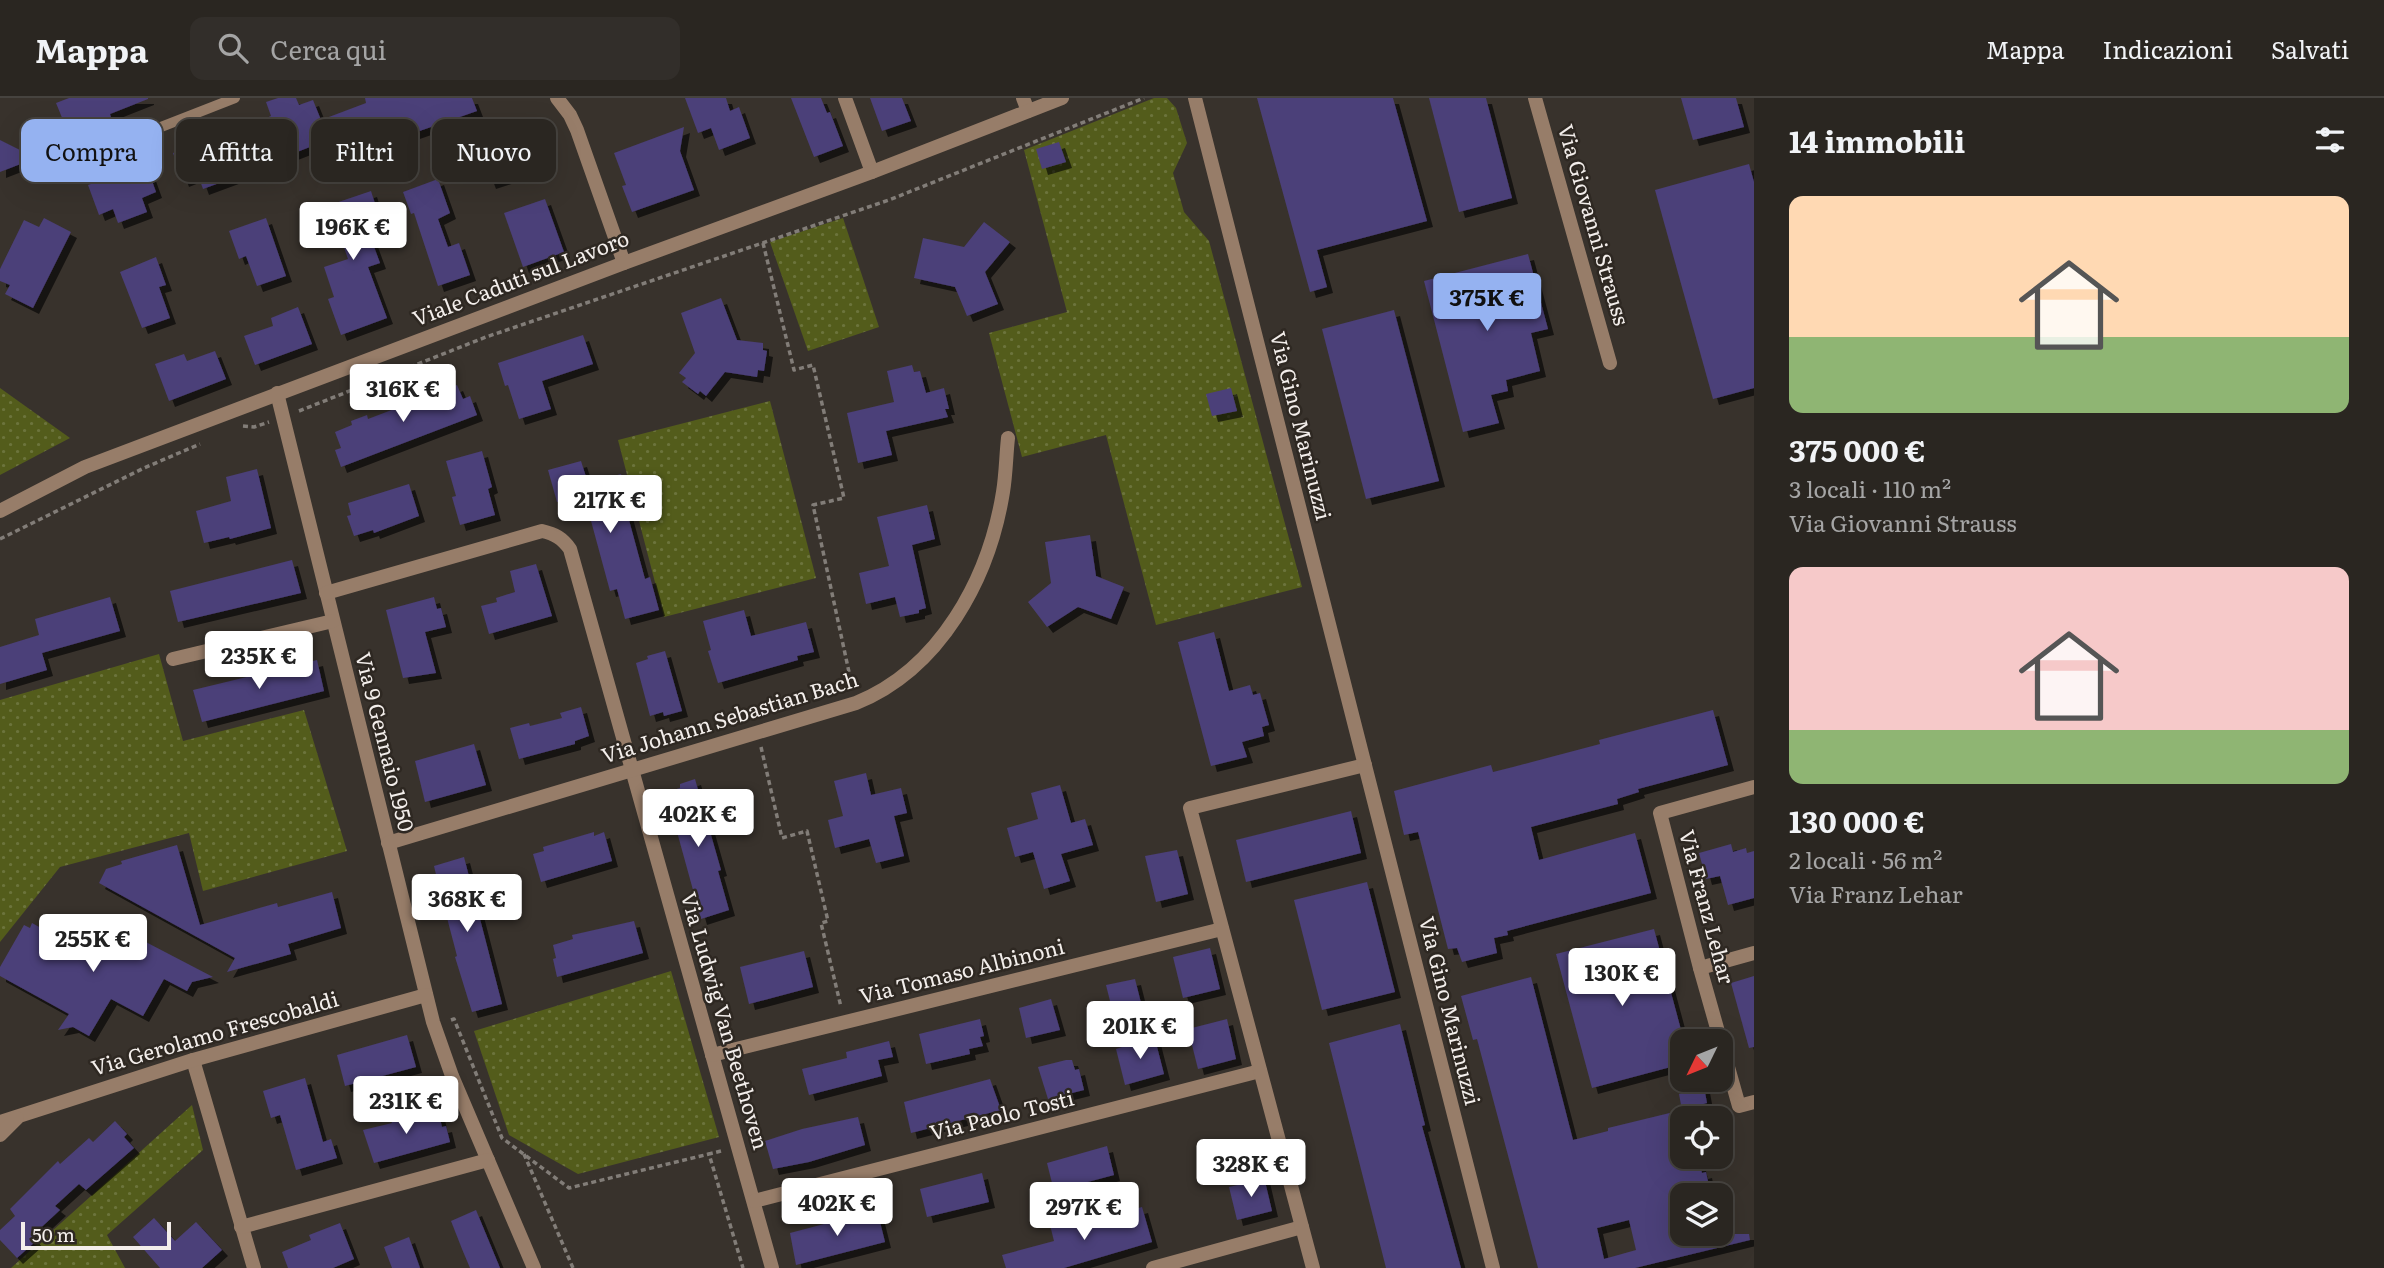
<!DOCTYPE html>
<html lang="it">
<meta charset="utf-8">
<style>
:root{--surface:#2a2621;--page:#322e2a;--text:#f1f3f6;--muted:#a5a5a5;--line:#46433f;--accent:#95b2f1}
body{margin:0;font-family:Literata,serif;background:var(--page);color:var(--text);height:100vh;display:flex;flex-direction:column;font-size:26px;white-space:nowrap}
*{box-sizing:border-box;margin:0}
p{font-size:23px;color:var(--muted)}
.icon{flex:none;width:38px;height:38px;fill:none;stroke:currentColor;stroke-width:2;stroke-linecap:round;stroke-linejoin:round}
.map{position:relative;flex:1;overflow:hidden}
.details{display:flex;flex-direction:column;background:var(--surface);width:630px}
.details>*{flex:none}
.guide{position:absolute;left:21px;top:21px;width:665px;height:63px;display:flex;gap:14px}
.needle{width:46px;rotate:227deg}
.controls{position:absolute;left:1670px;top:931px;display:grid;gap:14px}
.controls a{display:grid;place-items:center;width:63px;height:63px;border-radius:14px;background:var(--surface);box-shadow:0 7px 28px #0002,0 0 0 2px var(--line);font-size:35px}
.scale{position:absolute;left:21px;bottom:18px;width:150px;box-sizing:border-box;padding-left:7px;border:4px solid #f3eeeb;border-top:0;font-size:19px;line-height:24px;white-space:nowrap;color:#f3eeeb;-webkit-text-stroke:5px #2e2822;paint-order:stroke}
.price{position:absolute;translate:-50% -60px;padding:0 16px;border-radius:7px;background:#fff;color:#222;font-size:23px;line-height:46px;filter:drop-shadow(0 2px 4px #0008)}
.price::after{content:'';position:absolute;left:50%;top:42px;width:21px;height:16px;margin-left:-10px;background:inherit;clip-path:polygon(0 0,100% 0,50% 100%)}
.price.current{background:var(--accent);color:#111}
ul{padding:0;list-style:none}
li{display:grid;align-content:center;gap:14px;height:371px;padding:0 35px}
li span{display:grid;place-items:center;height:217px;border-radius:14px;color:#555}
li>.icon{margin-inline-start:auto}
span .icon{width:126px;height:126px;fill:#fffc;stroke-width:1}
li b{font-size:30px}
h2{display:flex;justify-content:space-between;align-items:center;height:84px;padding:0 35px;font-size:30px}
.pill{padding:0 24px;border-radius:14px;background:var(--surface);box-shadow:0 7px 28px #0002,0 0 0 2px var(--line);font-size:24px;line-height:63px}
.pill.current{background:var(--accent);color:#111}
header{display:flex;align-items:center;gap:42px;box-sizing:border-box;height:98px;padding:0 35px;background:var(--surface);border-bottom:2px solid var(--line)}
header strong{font-size:33px}
nav{display:flex;gap:38px;margin-inline-start:auto;font-size:24px}
.search{width:490px;height:63px;background:var(--page);display:flex;align-items:center;gap:18px;box-sizing:border-box;padding:0 24px;border-radius:14px;color:var(--muted);font-size:26px}
main{display:flex;flex:1;min-height:0}
.map>svg:first-child{display:block}
</style>
<header>
<strong>Mappa</strong>
<div class="search"><svg class="icon" aria-label="search" viewBox="0 0 24 24"><circle cx="10" cy="10" r="6"/><path d="M15 15l6 6"/></svg>Cerca qui</div>
<nav><a>Mappa</a><a>Indicazioni</a><a>Salvati</a></nav>
</header>
<main>
<div class="map">
<svg width="1754" height="1170" viewBox="0 0 1754 1170">
<defs>
<pattern id="park-dots" width="8" height="8" patternUnits="userSpaceOnUse" patternTransform="scale(1.75)"><rect width="8" height="8" fill="#535c1b"/><path d="M2 2h.1M6 6h.1" fill="none" stroke="#6c743c" stroke-width="1.8" stroke-linecap="round"/></pattern>
<filter id="shadow"><feDropShadow dx="6" dy="6" stdDeviation="0" flood-color="#0009"/></filter>
</defs>
<rect width="100%" height="100%" fill="#38322c"/>
<!-- park -->
<g fill="url(#park-dots)">
<path d="M 1154,0 L 1167,0 L 1176,10 L 1187,45 L 1173,75 L 1184,114 L 1209,143 L 1302,489 L 1156,527 L 1106,337 L 1022,359 L 989,235 L 1067,214 L 1024,52 Z"/>
<path d="M 843,120 L 879,229 L 808,253 L 770,144 Z"/>
<path d="M 0,290 L 70,340 L 0,377 Z"/>
<path d="M 770,303 L 816,480 L 664,519 L 618,342 Z"/>
<path d="M 159,556 L 183,643 L 304,612 L 347,753 L 203,793 L 189,735 L 60,769 L 0,844 L 0,602 Z"/>
<path d="M 671,873 L 719,1039 L 578,1076 L 509,1037 L 474,933 Z"/>
<path d="M 192,1007 L 203,1052 L 107,1137 L 125,1170 L 11,1170 Z"/>
</g>
<!-- building -->
<g fill="#4b3f79" fill-rule="evenodd" filter="url(#shadow)">
<path d="M 69,0 L 148,0 L 148,1 L 110,16 L 114,30 L 83,42 L 81,27 L 67,32 L 56,5 Z"/>
<path d="M 278,0 L 296,0 L 299,7 L 313,2 L 321,22 L 366,5 L 365,0 L 472,0 L 477,13 L 411,36 L 407,21 L 368,35 L 364,23 L 313,42 L 315,47 L 269,65 L 270,69 L 250,77 L 249,74 L 203,91 L 198,77 L 183,83 L 173,55 L 187,50 L 182,36 L 210,26 L 215,39 L 230,35 L 271,18 L 266,4 Z"/>
<path d="M 685,0 L 726,0 L 730,13 L 739,9 L 750,40 L 719,52 L 711,30 L 698,35 Z"/>
<path d="M 791,0 L 821,0 L 827,15 L 830,14 L 843,48 L 814,59 Z"/>
<path d="M 870,0 L 902,0 L 911,23 L 882,33 Z"/>
<path d="M 1257,0 L 1393,0 L 1427,123 L 1317,152 L 1327,189 L 1310,194 Z"/>
<path d="M 1429,0 L 1486,0 L 1512,100 L 1459,114 Z"/>
<path d="M 1681,0 L 1736,0 L 1744,29 L 1693,42 Z"/>
<path d="M 684,29 L 680,53 L 694,92 L 632,114 L 622,88 L 626,87 L 614,55 Z"/>
<path d="M 530,32 L 542,68 L 490,85 L 477,50 Z"/>
<path d="M 0,42 L 36,60 L 0,74 Z"/>
<path d="M 1059,44 L 1066,64 L 1042,71 L 1036,51 Z"/>
<path d="M 126,58 L 131,71 L 146,66 L 156,94 L 142,100 L 147,114 L 118,125 L 113,111 L 99,117 L 88,87 L 103,82 L 97,69 Z"/>
<path d="M 1749,66 L 1754,84 L 1754,290 L 1713,301 L 1655,92 Z"/>
<path d="M 438,81 L 450,115 L 438,121 L 448,149 L 459,145 L 470,177 L 438,188 L 414,115 L 411,116 L 403,94 Z"/>
<path d="M 371,93 L 379,118 L 375,119 L 378,132 L 369,135 L 380,165 L 368,169 L 387,220 L 341,237 L 328,201 L 334,199 L 324,169 L 348,161 L 338,132 L 321,138 L 312,113 Z"/>
<path d="M 545,101 L 564,154 L 523,169 L 504,115 Z"/>
<path d="M 44,120 L 71,134 L 33,210 L 5,196 L 10,187 L 0,183 L 0,171 L 24,122 L 39,129 Z"/>
<path d="M 266,120 L 286,178 L 257,188 L 246,158 L 239,161 L 229,133 Z"/>
<path d="M 984,124 L 1010,144 L 985,174 L 998,206 L 967,218 L 955,189 L 914,180 L 923,140 L 964,149 Z"/>
<path d="M 1528,156 L 1548,231 L 1531,235 L 1540,273 L 1506,282 L 1508,293 L 1491,297 L 1499,325 L 1463,334 L 1424,183 Z"/>
<path d="M 156,159 L 166,187 L 159,189 L 170,220 L 142,230 L 120,174 Z"/>
<path d="M 721,200 L 737,242 L 763,245 L 763,252 L 767,253 L 764,273 L 758,272 L 757,279 L 725,274 L 706,298 L 700,293 L 698,296 L 682,284 L 686,280 L 679,275 L 695,255 L 681,215 Z"/>
<path d="M 298,209 L 312,246 L 255,267 L 244,238 L 273,228 L 271,220 Z"/>
<path d="M 1394,212 L 1439,383 L 1366,401 L 1322,231 Z"/>
<path d="M 583,237 L 593,266 L 542,283 L 551,311 L 519,321 L 508,287 L 505,288 L 498,265 Z"/>
<path d="M 215,253 L 226,281 L 169,303 L 155,266 L 184,256 L 187,263 Z"/>
<path d="M 912,267 L 914,274 L 920,273 L 926,295 L 944,290 L 949,311 L 945,311 L 948,319 L 886,333 L 892,357 L 858,365 L 847,315 L 894,304 L 887,273 Z"/>
<path d="M 457,287 L 463,301 L 470,298 L 477,317 L 341,369 L 335,352 L 341,350 L 335,334 L 352,327 L 351,323 L 367,317 L 368,321 L 423,300 L 422,295 L 438,289 L 440,294 Z"/>
<path d="M 1231,290 L 1237,313 L 1212,318 L 1206,296 Z"/>
<path d="M 482,353 L 492,389 L 488,391 L 495,417 L 460,427 L 452,399 L 456,398 L 446,363 Z"/>
<path d="M 581,363 L 588,385 L 621,376 L 631,410 L 626,411 L 645,481 L 650,479 L 659,512 L 625,521 L 617,491 L 610,493 L 584,397 L 557,404 L 548,372 Z"/>
<path d="M 257,371 L 271,430 L 230,441 L 229,439 L 204,445 L 196,413 L 231,403 L 226,379 Z"/>
<path d="M 409,386 L 419,418 L 374,435 L 373,432 L 354,438 L 347,418 L 351,417 L 348,405 Z"/>
<path d="M 927,407 L 935,441 L 912,447 L 926,510 L 919,512 L 919,515 L 900,519 L 895,499 L 866,506 L 859,475 L 889,468 L 877,419 Z"/>
<path d="M 1090,437 L 1096,478 L 1124,489 L 1111,521 L 1078,509 L 1047,529 L 1028,504 L 1051,485 L 1045,444 Z"/>
<path d="M 292,462 L 301,495 L 178,524 L 170,493 Z"/>
<path d="M 536,466 L 552,518 L 489,536 L 481,508 L 497,504 L 496,500 L 515,494 L 510,473 Z"/>
<path d="M 110,499 L 120,533 L 42,555 L 47,572 L 0,586 L 0,549 L 39,537 L 35,521 Z"/>
<path d="M 434,499 L 437,511 L 441,510 L 446,529 L 425,534 L 436,575 L 403,580 L 386,512 Z"/>
<path d="M 744,512 L 751,538 L 806,524 L 814,554 L 797,558 L 798,562 L 718,585 L 708,553 L 711,552 L 703,523 Z"/>
<path d="M 1214,534 L 1229,593 L 1250,587 L 1253,597 L 1260,595 L 1269,627 L 1262,629 L 1264,638 L 1242,644 L 1247,659 L 1211,668 L 1178,544 Z"/>
<path d="M 665,553 L 682,613 L 664,618 L 663,614 L 650,618 L 636,565 L 648,561 L 647,558 Z"/>
<path d="M 317,562 L 324,593 L 202,624 L 193,592 Z"/>
<path d="M 581,609 L 589,638 L 575,643 L 575,646 L 519,661 L 510,630 L 529,625 L 530,628 L 562,620 L 560,615 Z"/>
<path d="M 1713,612 L 1728,667 L 1638,691 L 1639,694 L 1617,701 L 1618,706 L 1531,729 L 1539,762 L 1635,735 L 1651,795 L 1507,833 L 1508,837 L 1494,840 L 1497,855 L 1462,864 L 1457,850 L 1448,851 L 1418,734 L 1404,737 L 1394,693 L 1491,667 L 1493,674 L 1513,669 L 1600,646 L 1599,642 Z"/>
<path d="M 474,646 L 486,687 L 425,704 L 415,663 Z"/>
<path d="M 866,675 L 871,697 L 901,690 L 907,715 L 894,718 L 904,758 L 876,765 L 869,741 L 835,750 L 828,722 L 843,718 L 834,683 Z"/>
<path d="M 695,681 L 721,772 L 718,773 L 729,812 L 701,821 L 666,694 L 680,690 L 680,686 Z"/>
<path d="M 1060,687 L 1071,725 L 1085,721 L 1093,747 L 1061,756 L 1070,783 L 1044,791 L 1033,754 L 1015,759 L 1007,730 L 1038,721 L 1031,695 Z"/>
<path d="M 1351,713 L 1361,755 L 1246,784 L 1236,742 Z"/>
<path d="M 594,734 L 594,738 L 604,734 L 612,763 L 541,784 L 533,756 L 544,753 L 543,749 Z"/>
<path d="M 1731,746 L 1733,754 L 1746,750 L 1747,755 L 1754,753 L 1754,800 L 1728,807 L 1720,778 L 1706,781 L 1699,755 Z"/>
<path d="M 177,747 L 200,827 L 277,805 L 278,809 L 332,794 L 341,830 L 288,846 L 291,856 L 227,874 L 235,860 L 99,785 L 106,771 L 122,766 L 121,763 Z"/>
<path d="M 1177,752 L 1188,796 L 1156,804 L 1145,758 Z"/>
<path d="M 464,759 L 502,906 L 472,914 L 455,859 L 457,858 L 446,816 L 443,817 L 435,786 L 438,785 L 434,768 Z"/>
<path d="M 1367,784 L 1395,894 L 1322,912 L 1294,802 Z"/>
<path d="M 634,823 L 643,855 L 557,879 L 553,861 L 556,860 L 553,847 L 573,841 L 572,837 Z"/>
<path d="M 32,825 L 99,862 L 117,829 L 213,879 L 192,884 L 187,893 L 164,881 L 143,918 L 111,901 L 89,938 L 73,929 L 58,932 L 69,916 L 0,878 L 0,869 L 24,827 L 30,830 Z"/>
<path d="M 1654,831 L 1684,943 L 1682,943 L 1682,966 L 1592,990 L 1556,856 Z"/>
<path d="M 1210,850 L 1220,891 L 1183,900 L 1173,859 Z"/>
<path d="M 804,853 L 813,889 L 749,906 L 740,869 Z"/>
<path d="M 1754,878 L 1754,949 L 1749,950 L 1731,885 Z"/>
<path d="M 1531,879 L 1573,1042 L 1608,1033 L 1608,1030 L 1682,1012 L 1682,1059 L 1698,1059 L 1702,1075 L 1706,1074 L 1711,1097 L 1682,1097 L 1682,1136 L 1749,1136 L 1750,1142 L 1635,1170 L 1538,1170 L 1477,941 L 1473,942 L 1461,898 ZM 1629,1122 L 1636,1152 L 1604,1161 L 1597,1130 Z"/>
<path d="M 1135,881 L 1143,913 L 1114,919 L 1106,887 Z"/>
<path d="M 1051,901 L 1060,932 L 1026,940 L 1019,910 Z"/>
<path d="M 980,921 L 984,938 L 980,939 L 983,948 L 969,951 L 970,956 L 926,966 L 919,936 Z"/>
<path d="M 1227,921 L 1236,961 L 1198,971 L 1188,931 Z"/>
<path d="M 1400,926 L 1425,1027 L 1422,1028 L 1461,1170 L 1386,1170 L 1329,945 Z"/>
<path d="M 407,937 L 416,969 L 345,988 L 337,957 Z"/>
<path d="M 1149,940 L 1150,942 L 1155,941 L 1164,976 L 1125,987 L 1116,951 Z"/>
<path d="M 889,943 L 893,959 L 878,962 L 882,978 L 809,997 L 802,971 L 847,960 L 846,954 Z"/>
<path d="M 1066,962 L 1072,962 L 1075,972 L 1079,971 L 1084,992 L 1048,1001 L 1038,969 Z"/>
<path d="M 305,980 L 323,1044 L 331,1041 L 337,1060 L 296,1072 L 280,1017 L 271,1020 L 263,993 Z"/>
<path d="M 990,981 L 1001,1012 L 911,1035 L 904,1004 Z"/>
<path d="M 1704,989 L 1707,1005 L 1682,1012 L 1679,996 Z"/>
<path d="M 438,1012 L 442,1029 L 446,1028 L 450,1044 L 374,1065 L 363,1032 L 392,1025 L 391,1023 Z"/>
<path d="M 858,1019 L 865,1047 L 809,1064 L 773,1071 L 765,1043 L 802,1031 Z"/>
<path d="M 115,1023 L 127,1036 L 124,1039 L 134,1050 L 86,1092 L 79,1086 L 55,1108 L 60,1112 L 32,1138 L 36,1143 L 17,1160 L 0,1142 L 0,1132 L 15,1118 L 10,1111 L 58,1063 L 60,1066 L 89,1040 L 93,1044 Z"/>
<path d="M 1107,1048 L 1114,1077 L 1054,1093 L 1047,1065 Z"/>
<path d="M 982,1075 L 989,1104 L 927,1119 L 920,1091 Z"/>
<path d="M 1264,1079 L 1272,1113 L 1237,1122 L 1229,1089 L 1242,1086 L 1241,1084 Z"/>
<path d="M 1142,1109 L 1152,1144 L 1064,1170 L 1006,1170 L 1002,1157 L 1054,1143 L 1050,1127 L 1084,1119 L 1086,1125 Z"/>
<path d="M 476,1112 L 500,1170 L 470,1170 L 462,1151 L 451,1123 Z"/>
<path d="M 877,1112 L 885,1144 L 796,1167 L 790,1135 Z"/>
<path d="M 154,1120 L 175,1143 L 196,1124 L 222,1152 L 202,1170 L 160,1170 L 133,1139 Z"/>
<path d="M 340,1125 L 354,1161 L 333,1170 L 288,1170 L 282,1154 L 311,1142 L 309,1137 Z"/>
<path d="M 409,1139 L 420,1170 L 392,1170 L 384,1149 Z"/>
</g>
<g fill="none" stroke-linecap="round" stroke-linejoin="round">
<!-- path -->
<g stroke="#827d78" stroke-width="3.5" stroke-dasharray="5 3.5" stroke-linecap="butt">
<path d="M 763,145 L 794,272 L 813,267 L 844,400 L 813,407 L 852,588"/>
<path d="M 299,313 L 486,239 L 889,102 L 1144,0"/>
<path d="M 243,328 L 254,329 L 269,324"/>
<path d="M 0,441 L 144,370 L 200,346"/>
<path d="M 761,649 L 782,740 L 807,733 L 828,823 L 821,825 L 841,909"/>
<path d="M 451,922 L 454,921 L 502,1040 L 569,1090 L 709,1056"/>
<path d="M 721,1053 L 709,1056 L 743,1170"/>
<path d="M 524,1056 L 573,1170"/>
</g>
<!-- service -->
<path stroke="#977d69" stroke-width="10" d="M 161,29 L 235,0"/>
<!-- minor -->
<g stroke="#977d69" stroke-width="14">
<path d="M 557,0 L 570,17 L 577,32 L 624,165"/>
<path d="M 845,0 L 872,74"/>
<path d="M 1023,0 L 1028,13"/>
<path d="M 1535,0 L 1610,265"/>
<path d="M 277,295 L 433,924 L 452,978 L 534,1170"/>
<path d="M 326,495 L 542,433 C 555,436 562,440 570,451 L 772,1170"/>
<path d="M 173,561 L 333,523"/>
<path d="M 1754,689 L 1660,715 L 1700,870 L 1739,1008 L 1754,1004"/>
<path d="M 388,745 L 856,605 C 940,571 989,481 1003,394 C 1006,376 1006,358 1008,340"/>
<path d="M 1700,870 L 1754,855"/>
<path d="M 712,957 L 1222,831"/>
<path d="M 193,962 L 254,1170"/>
<path d="M 0,1024 L 193,962 L 426,897"/>
<path d="M 0,1037 L 17,1020"/>
<path d="M 754,1103 L 1260,973"/>
<path d="M 241,1129 L 488,1062"/>
<path d="M 1153,1170 L 1302,1129"/>
<path d="M 1313,1170 L 1190,710 L 1365,667"/>
</g>
<!-- tertiary -->
<g stroke="#977d69" stroke-width="14">
<path d="M 1195,0 L 1493,1170"/>
<path d="M 0,413 L 85,369 L 624,165 L 872,74 L 1062,0"/>
</g>
</g>
<g text-anchor="middle" stroke-width="5" stroke-linejoin="round" paint-order="stroke">
<!-- street labels -->
<g font-size="21" fill="#f3eeeb" stroke="#2e2822">
<text transform="translate(1593 127) rotate(74)" y="7">Via Giovanni Strauss</text>
<text transform="translate(521 181) rotate(-21)" y="7">Viale Caduti sul Lavoro</text>
<text transform="translate(1300 328) rotate(76)" y="7">Via Gino Marinuzzi</text>
<text transform="translate(730 620) rotate(-17)" y="7">Via Johann Sebastian Bach</text>
<text transform="translate(384 644) rotate(76)" y="7">Via 9 Gennaio 1950</text>
<text transform="translate(1706 809) rotate(75)" y="7">Via Franz Lehar</text>
<text transform="translate(962 874) rotate(-14)" y="7">Via Tomaso Albinoni</text>
<text transform="translate(1449 913) rotate(76)" y="7">Via Gino Marinuzzi</text>
<text transform="translate(724 923) rotate(74)" y="7">Via Ludwig Van Beethoven</text>
<text transform="translate(215 936) rotate(-16)" y="7">Via Gerolamo Frescobaldi</text>
<text transform="translate(1002 1018) rotate(-14)" y="7">Via Paolo Tosti</text>
</g>
</g>
</svg>
<div class="controls">
<a><svg class="needle" viewBox="-14 -14 28 28"><path d="M0-13l5 13h-10z" fill="#e53935"/><path d="M0 13l5-13h-10z" fill="#a5a5a5"/></svg></a>
<a><svg class="icon" aria-label="locate" viewBox="0 0 24 24"><circle cx="12" cy="12" r="6"/><path d="M12 2v4M12 18v4M2 12h4M18 12h4"/></svg></a>
<a><svg class="icon" aria-label="layers" viewBox="0 0 24 24"><path d="M12 4l9 5-9 5-9-5zM3 14l9 5 9-5"/></svg></a>
</div>
<div class="scale">50 m</div>
<b class="price" style="left:353px;top:164px">196K €</b>
<b class="price current" style="left:1487px;top:235px">375K €</b>
<b class="price" style="left:403px;top:326px">316K €</b>
<b class="price" style="left:610px;top:437px">217K €</b>
<b class="price" style="left:259px;top:593px">235K €</b>
<b class="price" style="left:698px;top:751px">402K €</b>
<b class="price" style="left:467px;top:836px">368K €</b>
<b class="price" style="left:93px;top:876px">255K €</b>
<b class="price" style="left:1622px;top:910px">130K €</b>
<b class="price" style="left:1140px;top:963px">201K €</b>
<b class="price" style="left:406px;top:1038px">231K €</b>
<b class="price" style="left:1251px;top:1101px">328K €</b>
<b class="price" style="left:837px;top:1140px">402K €</b>
<b class="price" style="left:1084px;top:1144px">297K €</b>
<div class="guide">
<a class="pill current">Compra</a>
<a class="pill">Affitta</a>
<a class="pill">Filtri</a>
<a class="pill">Nuovo</a>
</div>
</div>
<section class="details">
<h2>14 immobili<svg class="icon" aria-label="filters" viewBox="0 0 24 24"><path d="M4 7h16M4 17h16"/><circle cx="9" cy="7" r="2"/><circle cx="15" cy="17" r="2"/></svg></h2>
<ul>
<li><span style="background:linear-gradient(#ffd9b3 65%,#8fb573 0)"><svg class="icon" aria-label="home" viewBox="0 0 24 24"><path d="M3 11l9-7 9 7M6 9v11h12V9"/></svg></span><div><b>375 000 €</b><p>3 locali · 110 m²</p><p>Via Giovanni Strauss</p></div></li>
<li><span style="background:linear-gradient(#f6c9c9 75%,#8fb573 0)"><svg class="icon" aria-label="home" viewBox="0 0 24 24"><path d="M3 11l9-7 9 7M6 9v11h12V9"/></svg></span><div><b>130 000 €</b><p>2 locali · 56 m²</p><p>Via Franz Lehar</p></div></li>
</ul>
</section>
</main>
